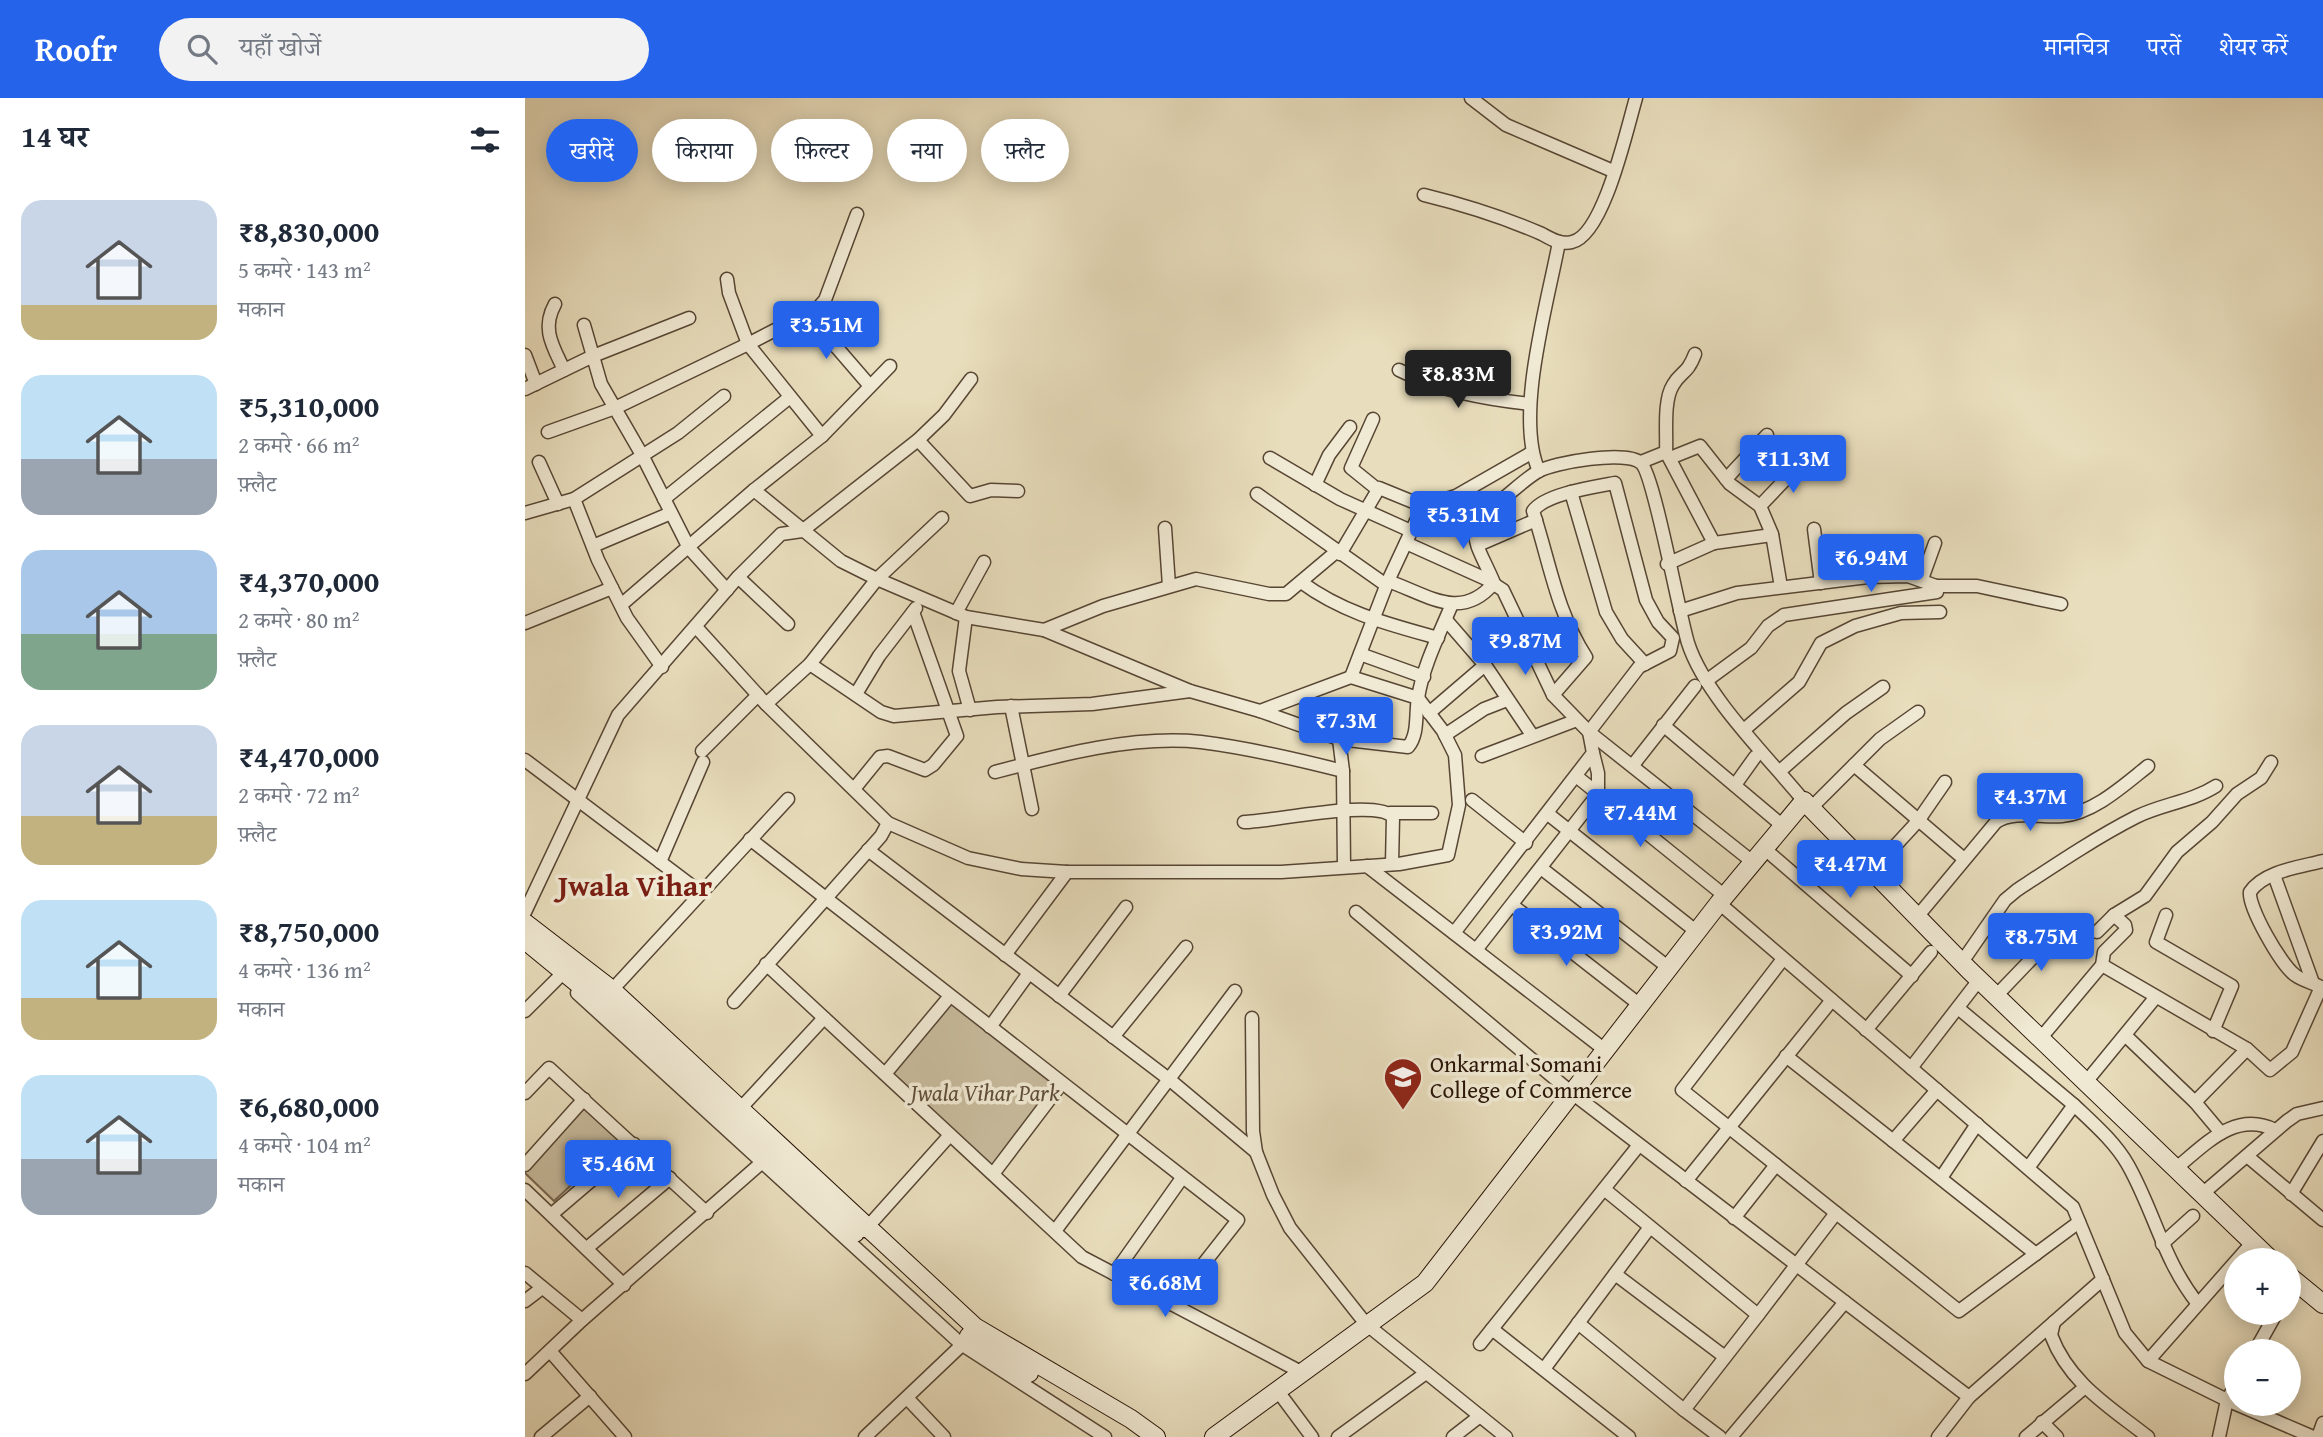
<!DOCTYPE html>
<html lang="hi">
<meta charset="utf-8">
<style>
:root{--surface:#fff;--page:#f2f2f3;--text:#1f2937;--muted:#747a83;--accent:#2563eb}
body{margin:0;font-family:"Gentium Book Plus","Noto Serif Devanagari",serif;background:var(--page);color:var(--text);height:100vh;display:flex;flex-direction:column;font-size:26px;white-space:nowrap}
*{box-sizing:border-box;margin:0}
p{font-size:23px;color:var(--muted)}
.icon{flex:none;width:38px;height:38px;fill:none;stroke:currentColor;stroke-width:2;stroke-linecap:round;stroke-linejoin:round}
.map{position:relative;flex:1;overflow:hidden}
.details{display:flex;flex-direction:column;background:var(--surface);width:525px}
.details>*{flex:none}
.banner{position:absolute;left:21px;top:21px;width:665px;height:63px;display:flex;gap:14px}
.controls{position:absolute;left:1699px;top:1150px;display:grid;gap:14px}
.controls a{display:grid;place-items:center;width:77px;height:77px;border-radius:50%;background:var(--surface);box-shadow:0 4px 18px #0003;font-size:35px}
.price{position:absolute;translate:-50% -60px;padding:0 16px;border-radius:7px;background:var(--accent);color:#fff;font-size:23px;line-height:46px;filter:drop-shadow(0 2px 4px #0008)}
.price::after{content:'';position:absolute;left:50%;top:42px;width:21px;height:16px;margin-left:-10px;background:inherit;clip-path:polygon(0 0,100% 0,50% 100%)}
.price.current{background:#222;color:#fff}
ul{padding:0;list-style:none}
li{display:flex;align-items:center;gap:21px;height:175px;padding:0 21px}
li span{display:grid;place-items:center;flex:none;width:196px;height:140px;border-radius:21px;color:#555}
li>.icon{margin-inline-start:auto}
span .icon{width:84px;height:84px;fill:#fffc;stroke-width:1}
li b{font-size:30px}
h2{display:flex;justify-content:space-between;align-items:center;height:84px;padding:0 21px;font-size:30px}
.pill{padding:0 24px;border-radius:32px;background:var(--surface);box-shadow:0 4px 18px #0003;font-size:24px;line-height:63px}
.pill.current{background:var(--accent);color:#fff}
header{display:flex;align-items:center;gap:42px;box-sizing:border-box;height:98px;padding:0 35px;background:var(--accent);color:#fff}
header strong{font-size:33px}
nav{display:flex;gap:38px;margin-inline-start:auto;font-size:24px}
.search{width:490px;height:63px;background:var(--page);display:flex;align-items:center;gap:18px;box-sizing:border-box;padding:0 24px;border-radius:38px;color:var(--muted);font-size:26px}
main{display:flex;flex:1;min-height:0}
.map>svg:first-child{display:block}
</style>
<header>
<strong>Roofr</strong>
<div class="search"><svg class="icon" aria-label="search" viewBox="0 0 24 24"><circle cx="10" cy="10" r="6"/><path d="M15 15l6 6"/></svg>यहाँ खोजें</div>
<nav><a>मानचित्र</a><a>परतें</a><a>शेयर करें</a></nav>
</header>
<main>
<section class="details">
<h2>14 घर<svg class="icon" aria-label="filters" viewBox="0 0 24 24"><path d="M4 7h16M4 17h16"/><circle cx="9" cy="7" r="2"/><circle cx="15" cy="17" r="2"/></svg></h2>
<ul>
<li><span style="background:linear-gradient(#c9d6e8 75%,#c2b280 0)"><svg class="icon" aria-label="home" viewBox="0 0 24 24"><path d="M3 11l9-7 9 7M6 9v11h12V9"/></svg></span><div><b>₹8,830,000</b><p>5 कमरे · 143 m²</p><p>मकान</p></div></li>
<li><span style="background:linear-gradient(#bfe0f5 60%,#9aa5b1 0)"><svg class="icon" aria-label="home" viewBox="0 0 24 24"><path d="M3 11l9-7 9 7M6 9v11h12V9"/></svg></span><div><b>₹5,310,000</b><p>2 कमरे · 66 m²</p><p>फ़्लैट</p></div></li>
<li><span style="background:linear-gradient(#a9c7e8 60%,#7fa58c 0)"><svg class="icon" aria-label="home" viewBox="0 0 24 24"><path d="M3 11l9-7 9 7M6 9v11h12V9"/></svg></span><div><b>₹4,370,000</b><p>2 कमरे · 80 m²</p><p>फ़्लैट</p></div></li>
<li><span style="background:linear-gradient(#c9d6e8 65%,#c2b280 0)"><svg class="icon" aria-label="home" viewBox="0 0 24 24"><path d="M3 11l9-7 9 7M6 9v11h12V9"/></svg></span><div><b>₹4,470,000</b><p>2 कमरे · 72 m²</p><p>फ़्लैट</p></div></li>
<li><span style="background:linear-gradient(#bfe0f5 70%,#c2b280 0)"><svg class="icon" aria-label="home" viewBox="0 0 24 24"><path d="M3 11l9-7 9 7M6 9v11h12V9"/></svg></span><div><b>₹8,750,000</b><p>4 कमरे · 136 m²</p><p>मकान</p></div></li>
<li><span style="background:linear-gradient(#bfe0f5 60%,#9aa5b1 0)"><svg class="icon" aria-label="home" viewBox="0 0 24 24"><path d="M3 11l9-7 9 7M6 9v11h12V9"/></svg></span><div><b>₹6,680,000</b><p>4 कमरे · 104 m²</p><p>मकान</p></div></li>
</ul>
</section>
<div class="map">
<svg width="1798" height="1339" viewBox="0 0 1798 1339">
<rect width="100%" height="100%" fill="#e8ddbc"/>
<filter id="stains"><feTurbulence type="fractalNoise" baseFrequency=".00286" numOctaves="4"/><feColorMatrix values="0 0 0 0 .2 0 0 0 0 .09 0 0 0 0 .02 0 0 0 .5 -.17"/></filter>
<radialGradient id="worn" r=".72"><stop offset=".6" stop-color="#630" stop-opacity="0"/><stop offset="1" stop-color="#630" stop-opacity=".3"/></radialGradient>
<!-- green -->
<g fill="#c7bb9d" stroke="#776752" stroke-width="2">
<path d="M 425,898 L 537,985 L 468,1076 L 360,976 Z"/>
<path d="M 67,1002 L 102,1035 L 29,1103 L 0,1075 L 0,1069 Z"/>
</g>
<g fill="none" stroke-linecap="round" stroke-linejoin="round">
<!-- street casing -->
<g stroke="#574634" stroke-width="15">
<g id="street">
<path d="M 946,0 L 981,27 L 1088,73"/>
<path d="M 899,97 C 940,107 978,119 1017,136 C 1026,141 1036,147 1047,144 C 1079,137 1102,30 1111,0"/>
<path d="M 202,181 L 204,195 L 223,246 L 293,210 L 300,202 L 332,116"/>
<path d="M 30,206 C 16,231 28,248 39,272"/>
<path d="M 282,215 L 345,288"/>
<path d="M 59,227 L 76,286 L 117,357 L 164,450 L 202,492"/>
<path d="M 0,257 L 11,286"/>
<path d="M 874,272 C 915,293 959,301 1005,306"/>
<path d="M 0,291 L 68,258 L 164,220"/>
<path d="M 848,321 L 826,370 L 852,391"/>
<path d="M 23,334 L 90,310 L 223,246 L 297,338 L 229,392 L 316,463 L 352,481 L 441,519 L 519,532 L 665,593 L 735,613 L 826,579 L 893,600 L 918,633 L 930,657 L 934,707 L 923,757 L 874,766 L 756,774 L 542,774 L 496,771 L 443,760 L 363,725 L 356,738 L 209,904"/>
<path d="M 297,338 L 365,268"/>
<path d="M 393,342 L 419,317 L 446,281"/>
<path d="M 1141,354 L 1189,445"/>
<path d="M 745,360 L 815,401 L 886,433"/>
<path d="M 1145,360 L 1175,348 L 1205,386 L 1235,408 L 1247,436 L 1256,489"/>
<path d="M 14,364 L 33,406"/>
<path d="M 1116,364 L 1141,354 C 1142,335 1138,303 1148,287 C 1156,273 1162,277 1170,256"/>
<path d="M 1014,373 C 989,318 1023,204 1034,144"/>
<path d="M 1201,381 L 1242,337"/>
<path d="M 790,387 L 804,357 L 825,329"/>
<path d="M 1046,394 L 1081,514 L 1097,541 L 1120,566"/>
<path d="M 732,396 L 861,487"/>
<path d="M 139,401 L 265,299"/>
<path d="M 1235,408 L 1277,364"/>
<path d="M 0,415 L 49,401"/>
<path d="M 417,420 L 352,481 L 285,566 L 356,614 L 369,618 L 472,609 L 567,606 L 665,593"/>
<path d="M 640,430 L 644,488"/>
<path d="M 1289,431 L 1296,485"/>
<path d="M 881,445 L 961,481 L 978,492 L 1028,597 L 1064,634 L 1229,765"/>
<path d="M 953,447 L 1011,422"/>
<path d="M 68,448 L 146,415"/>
<path d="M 815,456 L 854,390 L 898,408"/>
<path d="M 1142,466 L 1189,445 L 1247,437"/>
<path d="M 213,479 L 263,526"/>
<path d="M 1397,481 L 1410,445"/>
<path d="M 863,483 C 903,497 936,524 969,485 C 952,444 935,434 975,403 C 987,394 999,382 1012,374 C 1029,364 1102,352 1116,365 C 1129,376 1154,516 1163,545 C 1180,598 1243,659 1279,703"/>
<path d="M 776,484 C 818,515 863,526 913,540"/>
<path d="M 96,507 L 229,392"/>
<path d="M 1155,513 L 1212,495 L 1343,479 L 1383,478 L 1411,488 L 1452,488 L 1536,506"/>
<path d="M 431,515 L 459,464"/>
<path d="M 441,519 L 434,573 L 445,612"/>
<path d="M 921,522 L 960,567 L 1007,637"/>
<path d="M 0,525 L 87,490"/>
<path d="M 172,530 L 241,606 L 285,566"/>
<path d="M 519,532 L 578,508 L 671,481 L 744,496 L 761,496 L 811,454"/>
<path d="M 835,556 L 899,579"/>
<path d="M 137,569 L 102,520 L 73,462 L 49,401 L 153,335 L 199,298"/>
<path d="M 826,579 L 863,483 L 898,408 L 931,398 L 1006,355"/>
<path d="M 1181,583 L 1226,550 L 1243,528 L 1259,517 L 1412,494 L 1411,488"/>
<path d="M 331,596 L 354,558 L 391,510"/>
<path d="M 241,606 L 363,725"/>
<path d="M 486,608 L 507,711"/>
<path d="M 735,613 L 814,641 L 883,649 C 894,636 890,616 893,600 C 898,568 914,537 927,506"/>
<path d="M 904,615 L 960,567"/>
<path d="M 1138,627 L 1259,729"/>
<path d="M 1220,631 L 1274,584 L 1296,545 L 1330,528 L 1376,515 L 1415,514"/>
<path d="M 920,637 L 959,611 L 982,602"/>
<path d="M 814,641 L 818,673 L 819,769"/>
<path d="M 177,653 L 233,597"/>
<path d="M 957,658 L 1052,622"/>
<path d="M 0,662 L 175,794"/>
<path d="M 1108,667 L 1170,588"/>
<path d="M 1329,667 L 1439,761"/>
<path d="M 1255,673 L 1321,615 L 1358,589"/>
<path d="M 470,674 C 534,657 609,637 676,644 C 724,650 771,661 818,673"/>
<path d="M 1051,678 L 1200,798"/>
<path d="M 1210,687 L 1230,659"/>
<path d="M 329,691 L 355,659 L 363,658 L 400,672 L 408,667 L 432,638 L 388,514"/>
<path d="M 947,702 L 1001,745"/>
<path d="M 1286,710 L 1355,641 L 1393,614"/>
<path d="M 865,715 L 907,715"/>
<path d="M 1023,716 L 1172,834"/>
<path d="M 719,724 C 746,724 852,700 868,719 L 867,766"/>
<path d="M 225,741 L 713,1122 L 647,1206"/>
<path d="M 343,752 L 645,982 L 731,1054"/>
<path d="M 1241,752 L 1387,878"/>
<path d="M 135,764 L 178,664"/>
<path d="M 842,768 L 1080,952"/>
<path d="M 1016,770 L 1144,870"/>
<path d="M 1347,773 L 1393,723 L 1420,684"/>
<path d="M 1749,777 L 1788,885"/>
<path d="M 1194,805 L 1548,1109 L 1600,1235 L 1623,1263"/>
<path d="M 987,807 L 1115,907"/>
<path d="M 0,814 L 93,617 L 213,479 L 256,436 L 277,433 L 393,342 L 445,398 L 466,392 L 493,393"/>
<path d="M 831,814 L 1047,995 L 1444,1299 L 1413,1339"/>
<path d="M 1641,817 L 1631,844 L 1707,888 L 1688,933"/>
<path d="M 1392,819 L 1471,724 C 1489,712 1516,720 1537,718 C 1569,715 1599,687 1623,668"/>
<path d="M 1572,834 L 1589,817 L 1620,798 L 1652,754 L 1687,724 L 1712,696 L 1736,680 L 1746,664"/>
<path d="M 929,835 L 1068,655 L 1064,634 L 1114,569 L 1145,553 L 1148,540 L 1133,524 L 1121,502 L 1090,385 C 1069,389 1020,396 1008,413 C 1025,465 1031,512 1061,559 L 1028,597"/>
<path d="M 951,852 L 1073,696 L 1073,675 L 1068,655"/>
<path d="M 480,857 L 542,774"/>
<path d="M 1258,861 L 1157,992 L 1434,1213 L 1554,1124"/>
<path d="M 1437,864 L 1480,802 L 1492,792 C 1530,767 1570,740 1611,719 C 1637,706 1666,704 1691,688"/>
<path d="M 241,866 L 557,1159 L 776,1274"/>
<path d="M 1577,867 L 1722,951 L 1745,972 L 1767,954 L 1796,889 C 1788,885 1776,882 1770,877 C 1756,867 1723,809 1725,794 C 1739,773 1775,769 1798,763"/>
<path d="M 87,892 L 263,701"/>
<path d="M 52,895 L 436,1246 L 580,1339"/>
<path d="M 534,898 L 601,809"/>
<path d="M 1471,898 L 1537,829"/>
<path d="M 1433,910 L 1549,1007 L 1503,1070"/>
<path d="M 0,913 L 40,873"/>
<path d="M 727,920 L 728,1033 L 731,1054 L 748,1097 L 765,1130 L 841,1226 L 981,1339"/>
<path d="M 465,929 L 504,875"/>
<path d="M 1341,932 L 1406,854"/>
<path d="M 1601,938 L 1670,1004 L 1696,1035"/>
<path d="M 588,939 L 661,849"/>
<path d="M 1515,941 L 1577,867 L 1579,854 L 1601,832 L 1600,827 L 1589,817"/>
<path d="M 1261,958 L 1511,1156"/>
<path d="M 1386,970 L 1454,882"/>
<path d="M 360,976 L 425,898"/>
<path d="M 1561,984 L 1630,900"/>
<path d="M 0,995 L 24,970 L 182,1115"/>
<path d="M 1670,1004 L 1722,951"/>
<path d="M 1549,1007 C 1568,1025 1590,1044 1603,1067 C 1630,1115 1638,1162 1673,1206"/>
<path d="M 215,1011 L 299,920"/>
<path d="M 1368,1043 L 1412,992"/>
<path d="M 1722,1058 L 1798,1122"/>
<path d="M 0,1067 L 59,1001"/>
<path d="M 1650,1071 C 1680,1047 1710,1012 1750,1032"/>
<path d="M 468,1076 L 537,985"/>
<path d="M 1416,1080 L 1452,1026"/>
<path d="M 1161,1083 L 1307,902"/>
<path d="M 1079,1091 L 1233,1217 L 1159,1312 L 1195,1339"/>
<path d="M 0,1092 L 99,1187"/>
<path d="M 1766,1096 L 1798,1043"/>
<path d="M 1676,1097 L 1762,1023 L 1772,1016 L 1798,1010"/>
<path d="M 27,1116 L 109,1046"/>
<path d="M 1209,1120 L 1251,1067"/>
<path d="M 339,1133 L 425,1037"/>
<path d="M 530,1133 L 710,893"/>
<path d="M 1637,1146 L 1668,1118"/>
<path d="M 62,1150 L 145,1080"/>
<path d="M 0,1175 L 57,1222"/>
<path d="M 589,1176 L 657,1080"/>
<path d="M 1090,1176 L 1200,1259"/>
<path d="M 0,1203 L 17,1190"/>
<path d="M 1233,1217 L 1311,1115"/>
<path d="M 1529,1224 L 1526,1237 C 1544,1285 1585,1309 1623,1339"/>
<path d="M 1053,1225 L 1159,1312"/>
<path d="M 967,1231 L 1104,1339"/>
<path d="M 955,1246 L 1114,1047"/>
<path d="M 25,1253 L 100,1339"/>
<path d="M 1730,1253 L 1752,1214"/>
<path d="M 1019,1271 L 1125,1129"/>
<path d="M 0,1276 L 57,1222 L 242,1060"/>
<path d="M 1712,1285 L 1702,1302 L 1788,1339"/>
<path d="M 752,1292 L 787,1339"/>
<path d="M 1444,1299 L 1578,1181"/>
<path d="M 383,1301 L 419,1339"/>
<path d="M 1517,1324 L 1532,1339"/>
<path d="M 16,1339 L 65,1298"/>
<path d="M 340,1339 L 441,1243"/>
<path d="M 813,1339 L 901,1275"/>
<path d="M 928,1339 L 955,1318"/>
<path d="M 1206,1339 L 1320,1204"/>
<path d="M 1501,1339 L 1559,1290"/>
<path d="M 1694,1339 L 1702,1302 L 1623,1263 L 1727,1145"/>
<path d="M 1793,1339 L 1798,1325"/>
</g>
</g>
<!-- secondary casing -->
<g stroke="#271306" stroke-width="20">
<g id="secondary">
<path d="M 0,825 L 87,892 L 450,1229 L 606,1321 L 631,1339"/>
<path d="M 0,842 L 78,906 L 330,1135"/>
<path d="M 1764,1178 L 1798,1206"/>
<path d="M 444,1238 L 504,1275"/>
<path d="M 689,1339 L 900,1185 L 1194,805 L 1279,703 L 1444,872 L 1746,1162"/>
</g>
</g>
<!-- street -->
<use href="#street" stroke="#f0e9d3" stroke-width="12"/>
<!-- secondary -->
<use href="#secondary" stroke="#f0e9d3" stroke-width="18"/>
</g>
<!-- icons -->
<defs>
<g id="university-pin" transform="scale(2.0125)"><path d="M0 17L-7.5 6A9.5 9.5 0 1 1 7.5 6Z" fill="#8f2418" stroke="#f0e9d3"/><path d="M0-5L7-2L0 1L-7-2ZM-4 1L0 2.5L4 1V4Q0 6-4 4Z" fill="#fff"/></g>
</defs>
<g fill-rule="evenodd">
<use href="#university-pin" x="878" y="979"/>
</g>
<g text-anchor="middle" stroke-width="7" stroke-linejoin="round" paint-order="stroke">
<!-- poi labels -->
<g font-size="23" fill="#271306" stroke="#f0e9d3" text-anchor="start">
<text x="905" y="974">Onkarmal Somani<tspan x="905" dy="26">College of Commerce</tspan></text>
</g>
<!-- park labels -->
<g font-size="23" font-style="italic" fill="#5f4e3b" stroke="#f0e9d3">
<text x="460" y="1003">Jwala Vihar Park</text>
</g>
<!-- district labels -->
<g font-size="30" font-weight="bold" fill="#7a1f14" stroke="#f0e9d3">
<text x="110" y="798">Jwala Vihar</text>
</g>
</g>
<rect width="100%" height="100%" filter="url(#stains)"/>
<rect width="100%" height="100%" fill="url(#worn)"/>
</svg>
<div class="controls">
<a>+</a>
<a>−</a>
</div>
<b class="price" style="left:301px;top:263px">₹3.51M</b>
<b class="price current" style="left:933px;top:312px">₹8.83M</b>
<b class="price" style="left:1268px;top:397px">₹11.3M</b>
<b class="price" style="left:938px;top:453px">₹5.31M</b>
<b class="price" style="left:1346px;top:496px">₹6.94M</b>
<b class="price" style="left:1000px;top:579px">₹9.87M</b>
<b class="price" style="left:821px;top:659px">₹7.3M</b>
<b class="price" style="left:1505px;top:735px">₹4.37M</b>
<b class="price" style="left:1115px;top:751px">₹7.44M</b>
<b class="price" style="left:1325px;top:802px">₹4.47M</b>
<b class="price" style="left:1041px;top:870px">₹3.92M</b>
<b class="price" style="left:1516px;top:875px">₹8.75M</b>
<b class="price" style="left:93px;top:1102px">₹5.46M</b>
<b class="price" style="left:640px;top:1221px">₹6.68M</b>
<div class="banner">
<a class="pill current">खरीदें</a>
<a class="pill">किराया</a>
<a class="pill">फ़िल्टर</a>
<a class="pill">नया</a>
<a class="pill">फ़्लैट</a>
</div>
</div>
</main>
